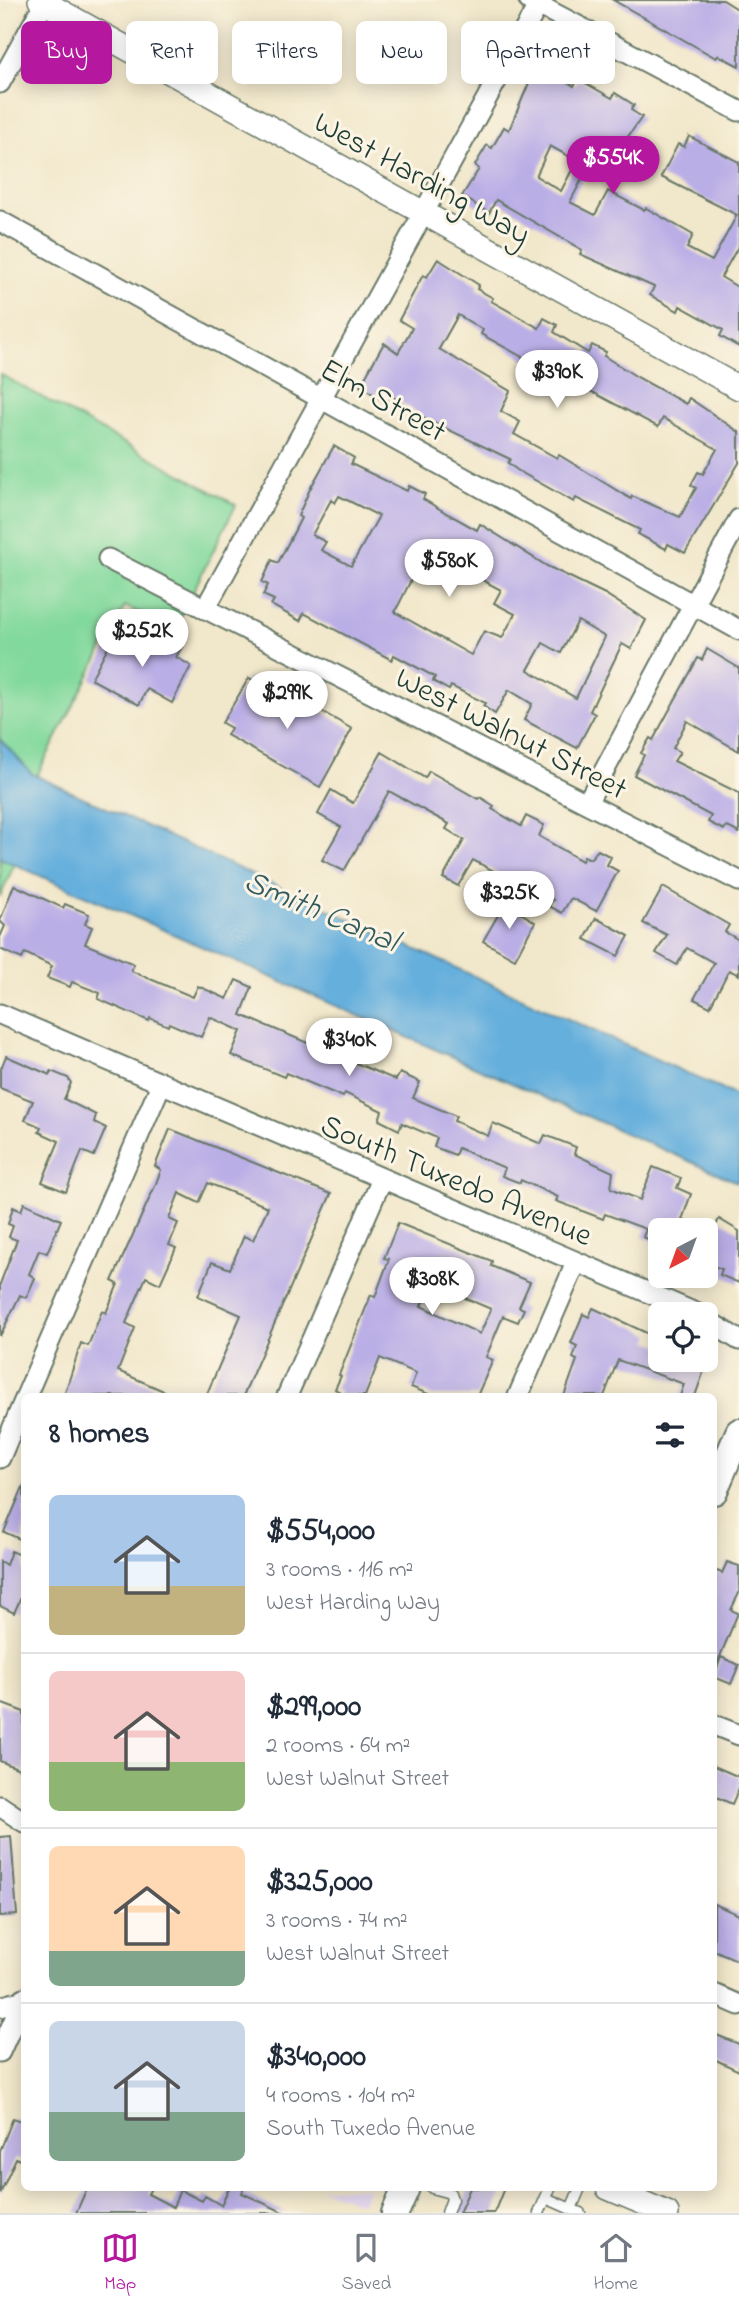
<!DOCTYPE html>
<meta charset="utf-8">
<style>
:root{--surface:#fff;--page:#f6f6f7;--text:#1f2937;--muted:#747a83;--line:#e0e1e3;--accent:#b5179e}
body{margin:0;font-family:"Indie Flower",sans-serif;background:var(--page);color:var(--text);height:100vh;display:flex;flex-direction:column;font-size:26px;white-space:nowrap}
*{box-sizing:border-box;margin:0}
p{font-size:23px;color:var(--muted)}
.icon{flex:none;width:38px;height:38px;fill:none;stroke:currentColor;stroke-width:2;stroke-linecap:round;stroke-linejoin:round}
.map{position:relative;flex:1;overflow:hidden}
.details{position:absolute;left:21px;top:1393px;width:696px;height:798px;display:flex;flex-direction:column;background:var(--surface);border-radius:10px;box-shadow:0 4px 18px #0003}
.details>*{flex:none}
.top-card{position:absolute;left:21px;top:21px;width:698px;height:63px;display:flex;gap:14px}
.needle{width:46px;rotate:221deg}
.buttons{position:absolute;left:648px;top:1218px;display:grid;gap:14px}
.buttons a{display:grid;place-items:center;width:70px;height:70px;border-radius:10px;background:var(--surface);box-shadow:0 4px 18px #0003;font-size:35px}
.price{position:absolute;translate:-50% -60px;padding:0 16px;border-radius:24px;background:#fff;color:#222;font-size:23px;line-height:46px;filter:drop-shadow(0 2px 4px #0008)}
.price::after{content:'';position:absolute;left:50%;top:42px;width:21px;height:16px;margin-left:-10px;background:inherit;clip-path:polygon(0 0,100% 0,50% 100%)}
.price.selected{background:var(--accent);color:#fff}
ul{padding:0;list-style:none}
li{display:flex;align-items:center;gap:21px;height:175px;padding:0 28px}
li+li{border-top:2px solid var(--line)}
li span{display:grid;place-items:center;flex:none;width:196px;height:140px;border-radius:10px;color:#555}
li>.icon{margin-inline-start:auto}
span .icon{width:84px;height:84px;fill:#fffc;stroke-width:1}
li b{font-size:30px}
h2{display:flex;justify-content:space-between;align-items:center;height:84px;padding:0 28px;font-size:30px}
.chip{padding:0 24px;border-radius:10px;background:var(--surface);box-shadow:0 4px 18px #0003;font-size:24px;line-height:63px}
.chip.selected{background:var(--accent);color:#fff}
.dock{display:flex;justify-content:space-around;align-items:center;height:98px;border-top:2px solid var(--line);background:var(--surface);font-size:19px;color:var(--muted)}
.dock a{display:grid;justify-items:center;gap:4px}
.dock .selected{color:var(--accent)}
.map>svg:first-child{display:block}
</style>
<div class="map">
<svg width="739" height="2213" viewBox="0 0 739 2213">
<rect width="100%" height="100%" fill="#fcf5e5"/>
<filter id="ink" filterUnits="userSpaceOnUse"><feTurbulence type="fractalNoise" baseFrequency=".0143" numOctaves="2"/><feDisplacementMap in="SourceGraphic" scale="14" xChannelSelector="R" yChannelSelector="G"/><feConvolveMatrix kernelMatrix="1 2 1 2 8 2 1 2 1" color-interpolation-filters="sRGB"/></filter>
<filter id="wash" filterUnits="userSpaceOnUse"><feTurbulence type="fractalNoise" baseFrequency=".00686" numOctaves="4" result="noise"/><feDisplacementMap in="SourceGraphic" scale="28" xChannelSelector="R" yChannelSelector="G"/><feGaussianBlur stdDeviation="1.57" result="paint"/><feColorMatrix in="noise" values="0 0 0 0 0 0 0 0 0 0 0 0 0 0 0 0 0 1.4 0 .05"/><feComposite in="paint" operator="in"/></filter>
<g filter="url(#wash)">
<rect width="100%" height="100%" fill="#f1e7ca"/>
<!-- built -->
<path fill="#e2d4f3" d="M 319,2188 L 368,2188 L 362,2203 Z"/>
<!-- green -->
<path fill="#82d99d" stroke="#508b68" stroke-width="2" d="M 0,374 L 236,505 L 174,630 L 125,606 L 32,785 L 22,847 L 0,897 Z"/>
<!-- water -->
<path fill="#65afdd" stroke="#427688" stroke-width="2" d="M 0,739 L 32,774 L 739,1097 L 739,1183 L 0,858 Z"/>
<g id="blocks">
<!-- building -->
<g fill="#baaee6" fill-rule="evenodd">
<path d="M 613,0 L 723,0 L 739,10 L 739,66 L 718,55 L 716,58 Z"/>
<path d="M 537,64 L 574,86 L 578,79 L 612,98 L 615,93 L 634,105 L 631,110 L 642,117 L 619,149 L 606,142 L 593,165 L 590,163 L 588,167 L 550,146 L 536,176 L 561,191 L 575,164 L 587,170 L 570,202 L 595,215 L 608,191 L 644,210 L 646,208 L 693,235 L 687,248 L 712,261 L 737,215 L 661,177 L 678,144 L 684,147 L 689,136 L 739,162 L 739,245 L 721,277 L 739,288 L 739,347 L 720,336 L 723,330 L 680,306 L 678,311 L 650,295 L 654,287 L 580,254 L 582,250 L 496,200 L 489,213 L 462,196 L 479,169 L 475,165 L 487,145 L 492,148 L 504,127 L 509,130 Z"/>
<path d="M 438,259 L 479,285 L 477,289 L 493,298 L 491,301 L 539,328 L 544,318 L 557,325 L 554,332 L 588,353 L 592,345 L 606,352 L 604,356 L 637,377 L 686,404 L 689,398 L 739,432 L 739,463 L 685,553 L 668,544 L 666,549 L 638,534 L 640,530 L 576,498 L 574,502 L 517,470 L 508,463 L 510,459 L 428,420 L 390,395 L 386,402 L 360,386 L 384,343 L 398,353 L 412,328 L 399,320 L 423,275 L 427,277 ZM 458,315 L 483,330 L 481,334 L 583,391 L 585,388 L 658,427 L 663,418 L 717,449 L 703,474 L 698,472 L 691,485 L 696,488 L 680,517 L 632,496 L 631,499 L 559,455 L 557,458 L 514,434 L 520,422 L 501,411 L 510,391 L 439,349 Z"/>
<path d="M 334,446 L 354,458 L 351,464 L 407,491 L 409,486 L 425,494 L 423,499 L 448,514 L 477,530 L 480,524 L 547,566 L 605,594 L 646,620 L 631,649 L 622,644 L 590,711 L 595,714 L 577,748 L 524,720 L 532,704 L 509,690 L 495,714 L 483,706 L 485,703 L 451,686 L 449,690 L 433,681 L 435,677 L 394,655 L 392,660 L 304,613 L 300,621 L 271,605 L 274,600 L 263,595 L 268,585 L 262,582 L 272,560 L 278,563 L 301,518 L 298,516 L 310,489 ZM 339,496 L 379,516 L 351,566 L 321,550 L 326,542 L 312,535 L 331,500 L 335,503 ZM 426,550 L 501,590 L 494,603 L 515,614 L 502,638 L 484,631 L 471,655 L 395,612 ZM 578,621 L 605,637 L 576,698 L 528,670 L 543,643 L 561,653 Z"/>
<path d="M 115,633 L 150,652 L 160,635 L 182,647 L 176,657 L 191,666 L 172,703 L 147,689 L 139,705 L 91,679 Z"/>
<path d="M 707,649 L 739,668 L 739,751 L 687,721 L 673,748 L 680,752 L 674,761 L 739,793 L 739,833 L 726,826 L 724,830 L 708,822 L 711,816 L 634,775 L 644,755 L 641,753 L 650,738 L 653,740 L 698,658 L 702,660 Z"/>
<path d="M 249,678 L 300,705 L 302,700 L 352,729 L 320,787 L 227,735 L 231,728 L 222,723 Z"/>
<path d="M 382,752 L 425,778 L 429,771 L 478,799 L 480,797 L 494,806 L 492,809 L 521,826 L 526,816 L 544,825 L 539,836 L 582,861 L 584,856 L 590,859 L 598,850 L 611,857 L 607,865 L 618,871 L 596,911 L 571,898 L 562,913 L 549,906 L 553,900 L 526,884 L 524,887 L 473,860 L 458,886 L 443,878 L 464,840 L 446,829 L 449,824 L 389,791 L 344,871 L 322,860 L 341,827 L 318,814 L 331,790 L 353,803 Z"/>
<path d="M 14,885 L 63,908 L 65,904 L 89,914 L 85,924 L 92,927 L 85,944 L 134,964 L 131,971 L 193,997 L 198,986 L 227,999 L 236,980 L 252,987 L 241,1015 L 396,1080 L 400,1073 L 420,1082 L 413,1098 L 456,1116 L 454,1121 L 488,1136 L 493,1123 L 541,1144 L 545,1135 L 576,1147 L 574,1154 L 613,1172 L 611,1188 L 640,1200 L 653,1167 L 681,1178 L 677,1188 L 691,1194 L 682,1220 L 713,1232 L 719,1219 L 739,1231 L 739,1283 L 720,1275 L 722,1269 L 705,1263 L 705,1230 L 660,1230 L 660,1244 L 643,1237 L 646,1229 L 605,1214 L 603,1219 L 556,1201 L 558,1197 L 521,1180 L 520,1183 L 502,1176 L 505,1168 L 458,1148 L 455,1155 L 434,1147 L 437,1138 L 402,1123 L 399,1130 L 379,1120 L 382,1111 L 345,1093 L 343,1097 L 286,1073 L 284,1077 L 231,1055 L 241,1031 L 210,1017 L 201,1037 L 169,1023 L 168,1026 L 150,1018 L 149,1021 L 98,999 L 100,993 L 72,982 L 70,987 L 47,978 L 52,966 L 25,953 L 22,959 L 0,949 L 0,937 L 5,926 L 0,921 Z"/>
<path d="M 663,887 L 729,925 L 725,932 L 739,940 L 739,975 L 729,970 L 710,1007 L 694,999 L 714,963 L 687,948 L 677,965 L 656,953 L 667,935 L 643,923 Z"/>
<path d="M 505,903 L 535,922 L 515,959 L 483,941 Z"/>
<path d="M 596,918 L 629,936 L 618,956 L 585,939 Z"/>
<path d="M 6,1056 L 50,1075 L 51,1071 L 68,1078 L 71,1083 L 64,1099 L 96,1115 L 94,1122 L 106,1128 L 94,1156 L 82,1151 L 66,1192 L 42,1182 L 59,1141 L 39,1132 L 41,1127 L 25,1120 L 33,1101 L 0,1088 L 0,1071 Z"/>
<path d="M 170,1129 L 331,1194 L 243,1396 L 206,1396 L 241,1315 L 198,1296 L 212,1262 L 230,1269 L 244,1236 L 253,1240 L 268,1207 L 208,1183 L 199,1203 L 179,1193 L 169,1219 L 178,1223 L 169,1245 L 176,1248 L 160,1284 L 146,1277 L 126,1323 L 135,1328 L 118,1371 L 175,1396 L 64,1396 L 81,1343 L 88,1346 L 102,1311 L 106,1313 L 118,1284 L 112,1281 L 155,1186 L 161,1170 L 155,1166 Z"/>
<path d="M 24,1203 L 61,1220 L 47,1253 L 39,1250 L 29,1274 L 35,1278 L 26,1298 L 20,1295 L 0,1336 L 0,1284 L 17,1240 L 9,1237 L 13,1226 L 8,1224 L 13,1207 L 21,1211 Z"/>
<path d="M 398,1223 L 492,1261 L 491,1266 L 530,1282 L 519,1307 L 524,1309 L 518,1322 L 503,1316 L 486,1357 L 493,1360 L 477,1396 L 433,1396 L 411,1387 L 416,1373 L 380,1358 L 365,1396 L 338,1396 L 340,1392 L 335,1389 L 341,1376 L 339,1375 L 371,1295 L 375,1297 L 389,1259 L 384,1258 ZM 433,1278 L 467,1293 L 465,1298 L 491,1309 L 480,1334 L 421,1306 Z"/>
<path d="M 593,1308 L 651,1335 L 648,1341 L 660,1345 L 660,1360 L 694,1360 L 706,1365 L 695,1396 L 680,1396 L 684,1384 L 618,1360 L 604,1396 L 564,1396 L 577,1360 L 573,1358 L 577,1346 L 571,1343 L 583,1314 L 589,1317 Z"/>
<path d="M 24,1485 L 24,1541 L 4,1532 Z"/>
<path d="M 11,1551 L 24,1557 L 24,1591 L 14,1613 L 0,1606 L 0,1561 L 6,1565 Z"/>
<path d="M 727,1562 L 739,1566 L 739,1593 L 731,1610 L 738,1613 L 714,1671 L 714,1570 L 722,1573 Z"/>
<path d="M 721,1657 L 739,1665 L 731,1684 L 714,1677 Z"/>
<path d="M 0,1703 L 24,1712 L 24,1771 L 0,1761 Z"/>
<path d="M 714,1766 L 739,1777 L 739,1788 L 732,1804 L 714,1796 Z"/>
<path d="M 11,1836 L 17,1915 L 0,1916 L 0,1837 Z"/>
<path d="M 714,1904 L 739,1915 L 739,1961 L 714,1950 Z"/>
<path d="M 714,2034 L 739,2044 L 739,2071 L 714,2059 Z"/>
<path d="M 13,2118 L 24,2122 L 24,2162 L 16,2158 L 0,2194 L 0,2151 Z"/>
<path d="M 87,2188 L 151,2188 L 148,2194 L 173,2207 L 180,2190 L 202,2201 L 205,2196 L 221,2205 L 229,2188 L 244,2188 L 242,2193 L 285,2213 L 76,2213 Z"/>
<path d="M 470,2188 L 504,2188 L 494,2213 L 459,2213 Z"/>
</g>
</g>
</g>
<g filter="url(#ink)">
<use href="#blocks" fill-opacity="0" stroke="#687868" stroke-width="2"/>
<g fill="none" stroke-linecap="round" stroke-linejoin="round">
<!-- service casing -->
<g stroke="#687868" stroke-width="13">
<g id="service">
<path d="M 432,2188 L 450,2193 L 452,2199 L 447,2213"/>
<path d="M 546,2198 L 580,2213"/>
<path d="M 571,2209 L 580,2188"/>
<path d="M 539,2213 L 550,2188"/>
</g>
</g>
<!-- minor casing -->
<g stroke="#687868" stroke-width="23">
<g id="minor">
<path d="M 529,0 L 739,111"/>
<path d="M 0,83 L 46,0"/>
<path d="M 0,221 L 739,630"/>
<path d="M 108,559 L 739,881"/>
<path d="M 205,609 L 541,0"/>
<path d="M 587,803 L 739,519"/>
<path d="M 0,1014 L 698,1314"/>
<path d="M 705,1319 L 739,1340"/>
<path d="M 26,1396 L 162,1082"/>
<path d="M 287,1396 L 382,1179"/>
<path d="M 518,1396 L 576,1263"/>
<path d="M 0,1458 L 24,1401"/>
<path d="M 714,1725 L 739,1735"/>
<path d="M 0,1806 L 24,1822"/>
<path d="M 714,1994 L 739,2005"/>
<path d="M 0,2007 L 21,2001"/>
<path d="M 0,2052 L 24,1998"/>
</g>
</g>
<!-- tertiary casing -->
<g stroke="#687868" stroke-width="26">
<g id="tertiary">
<path d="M 40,0 L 739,388"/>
<path d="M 608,2188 L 667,2213"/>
</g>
</g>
<!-- secondary casing -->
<g stroke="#687868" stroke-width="30">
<g id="secondary">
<path d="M 714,1491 L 739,1432"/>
<path d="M 395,2213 L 406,2188"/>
</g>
</g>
<!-- service -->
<use href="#service" stroke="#fff" stroke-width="10"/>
<!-- minor -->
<use href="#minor" stroke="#fff" stroke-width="19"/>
<!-- tertiary -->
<use href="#tertiary" stroke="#fff" stroke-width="23"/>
<!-- secondary -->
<use href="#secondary" stroke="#fff" stroke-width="26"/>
</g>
</g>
<g text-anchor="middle" stroke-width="6" stroke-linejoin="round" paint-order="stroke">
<!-- street labels -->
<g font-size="32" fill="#1f3d34" stroke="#fcf5e5">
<text transform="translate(423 177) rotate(29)" y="11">West Harding Way</text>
<text transform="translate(384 399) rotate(29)" y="11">Elm Street</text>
<text transform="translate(512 732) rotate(27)" y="11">West Walnut Street</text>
<text transform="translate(457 1179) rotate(23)" y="11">South Tuxedo Avenue</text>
</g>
<!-- water labels -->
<g font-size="33" font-style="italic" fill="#305a5e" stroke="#fcf5e5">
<text transform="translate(322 909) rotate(23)" y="12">Smith Canal</text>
</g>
</g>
</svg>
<div class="buttons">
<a><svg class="needle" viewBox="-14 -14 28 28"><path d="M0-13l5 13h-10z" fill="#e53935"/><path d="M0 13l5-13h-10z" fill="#747a83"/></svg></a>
<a><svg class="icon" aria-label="locate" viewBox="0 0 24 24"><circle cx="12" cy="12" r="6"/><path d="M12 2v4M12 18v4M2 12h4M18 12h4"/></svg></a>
</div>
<b class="price selected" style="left:613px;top:196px">$554K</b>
<b class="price" style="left:557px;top:410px">$390K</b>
<b class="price" style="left:449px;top:599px">$580K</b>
<b class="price" style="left:142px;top:669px">$252K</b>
<b class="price" style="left:287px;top:731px">$299K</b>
<b class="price" style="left:509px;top:931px">$325K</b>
<b class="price" style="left:349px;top:1078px">$340K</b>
<b class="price" style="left:432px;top:1317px">$308K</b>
<div class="top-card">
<a class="chip selected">Buy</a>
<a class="chip">Rent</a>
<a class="chip">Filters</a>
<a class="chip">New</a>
<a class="chip">Apartment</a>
</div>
<section class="details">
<h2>8 homes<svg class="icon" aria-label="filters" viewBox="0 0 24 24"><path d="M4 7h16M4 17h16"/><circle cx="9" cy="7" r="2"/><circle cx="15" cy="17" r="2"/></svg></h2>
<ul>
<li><span style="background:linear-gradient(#a9c7e8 65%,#c2b280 0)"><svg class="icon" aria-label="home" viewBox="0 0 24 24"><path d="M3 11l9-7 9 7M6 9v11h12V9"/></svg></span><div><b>$554,000</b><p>3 rooms · 116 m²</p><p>West Harding Way</p></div></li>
<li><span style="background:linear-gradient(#f6c9c9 65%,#8fb573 0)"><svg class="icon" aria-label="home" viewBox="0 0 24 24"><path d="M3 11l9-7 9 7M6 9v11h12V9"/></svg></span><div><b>$299,000</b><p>2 rooms · 64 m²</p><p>West Walnut Street</p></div></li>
<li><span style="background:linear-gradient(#ffd9b3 75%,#7fa58c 0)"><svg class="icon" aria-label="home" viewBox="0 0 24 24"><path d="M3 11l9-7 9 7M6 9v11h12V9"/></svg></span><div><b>$325,000</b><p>3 rooms · 74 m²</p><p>West Walnut Street</p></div></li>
<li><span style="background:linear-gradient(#c9d6e8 65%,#7fa58c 0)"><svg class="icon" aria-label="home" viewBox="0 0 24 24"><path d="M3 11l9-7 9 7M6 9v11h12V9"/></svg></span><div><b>$340,000</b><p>4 rooms · 104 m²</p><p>South Tuxedo Avenue</p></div></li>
</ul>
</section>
</div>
<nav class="dock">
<a class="selected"><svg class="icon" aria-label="map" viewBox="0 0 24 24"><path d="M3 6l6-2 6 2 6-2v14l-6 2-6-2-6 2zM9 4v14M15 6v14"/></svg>Map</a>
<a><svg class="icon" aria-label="saved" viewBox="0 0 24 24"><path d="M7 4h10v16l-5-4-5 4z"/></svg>Saved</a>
<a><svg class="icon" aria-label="home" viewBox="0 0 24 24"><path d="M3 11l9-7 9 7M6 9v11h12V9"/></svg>Home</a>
</nav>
